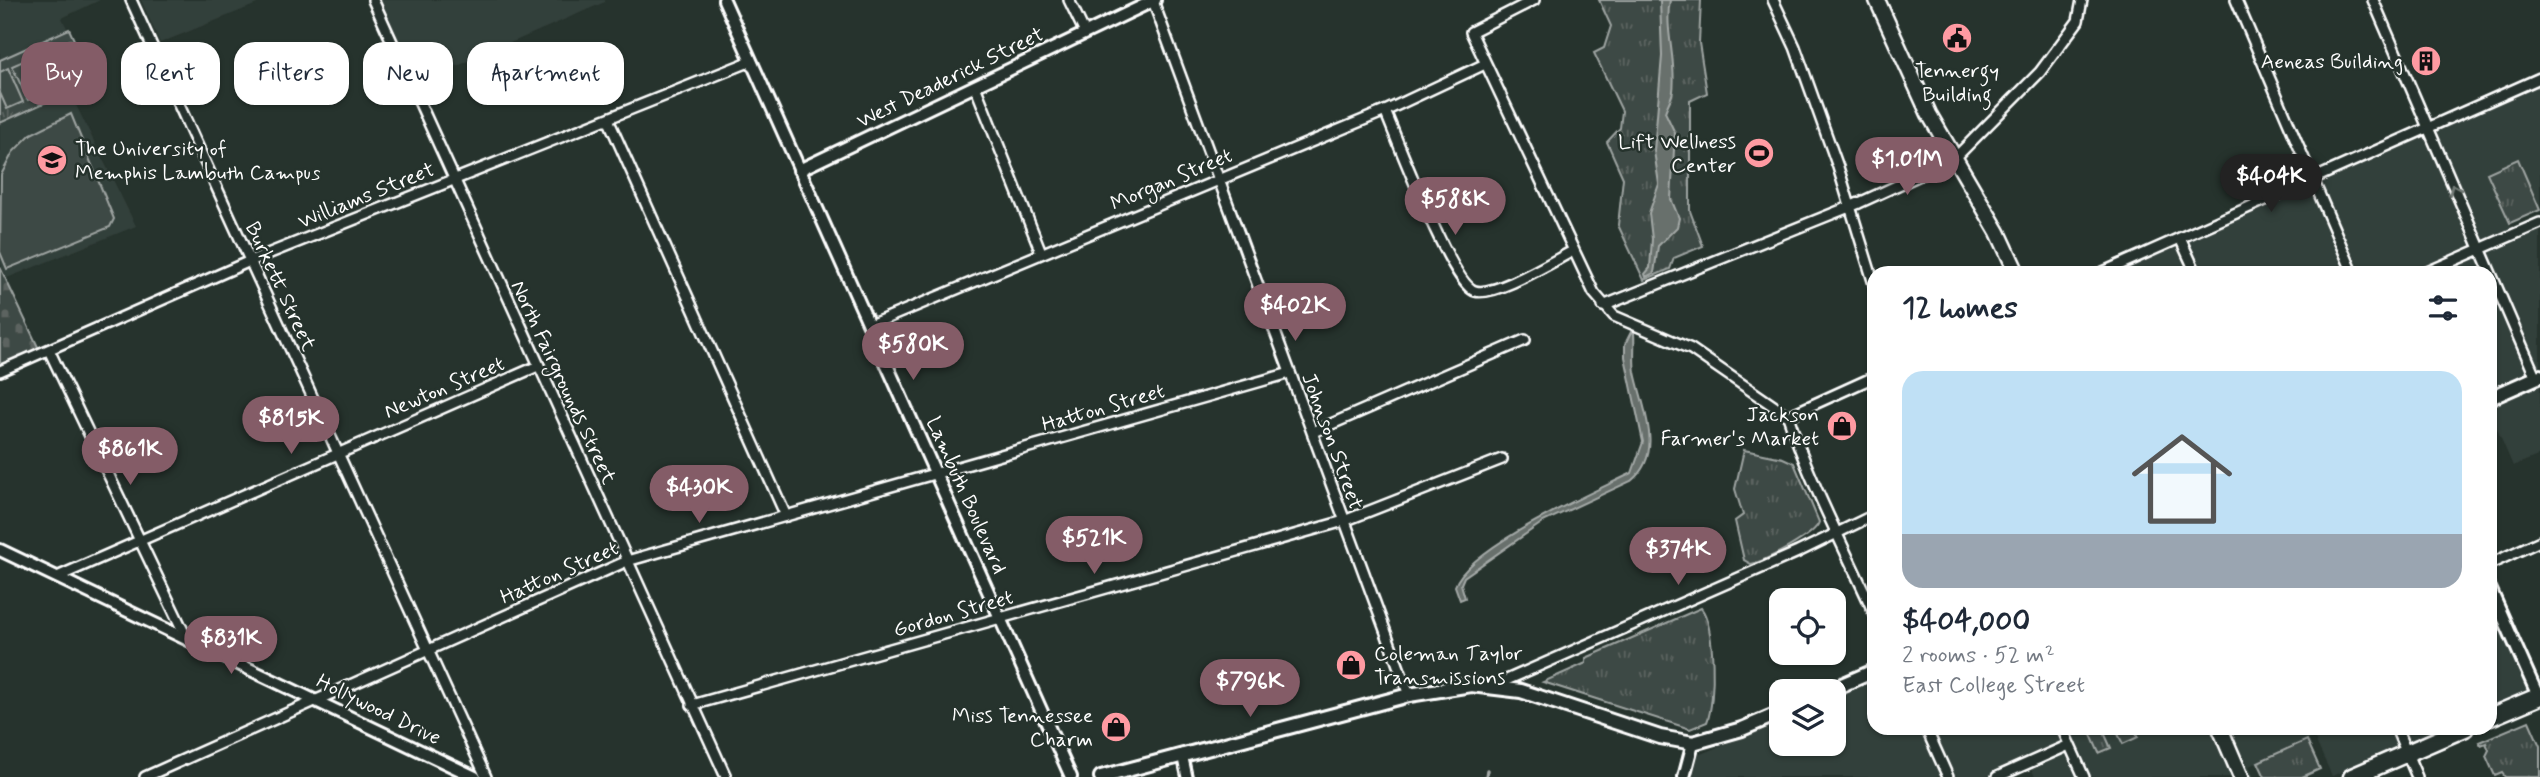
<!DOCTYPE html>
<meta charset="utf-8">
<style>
:root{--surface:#fff;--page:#f2f2f3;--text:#1f2937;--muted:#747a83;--accent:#845c67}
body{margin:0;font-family:Mynerve,sans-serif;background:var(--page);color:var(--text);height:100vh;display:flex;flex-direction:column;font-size:26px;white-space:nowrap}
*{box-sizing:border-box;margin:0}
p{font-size:23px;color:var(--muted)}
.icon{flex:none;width:38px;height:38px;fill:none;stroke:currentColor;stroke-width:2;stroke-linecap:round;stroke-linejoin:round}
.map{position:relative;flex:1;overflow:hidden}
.sheet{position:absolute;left:1867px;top:266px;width:630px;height:469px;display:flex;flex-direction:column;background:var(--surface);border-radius:21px;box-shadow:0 2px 5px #0004}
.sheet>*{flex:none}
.top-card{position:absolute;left:21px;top:42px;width:665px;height:63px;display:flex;gap:14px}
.buttons{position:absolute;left:1769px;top:588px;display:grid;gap:14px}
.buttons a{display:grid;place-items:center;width:77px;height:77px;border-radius:14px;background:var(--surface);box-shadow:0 2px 5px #0004;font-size:35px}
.price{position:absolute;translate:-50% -60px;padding:0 16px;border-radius:24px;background:var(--accent);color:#fff;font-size:23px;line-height:46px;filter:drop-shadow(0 2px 4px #0008)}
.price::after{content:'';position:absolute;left:50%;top:42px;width:21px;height:16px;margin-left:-10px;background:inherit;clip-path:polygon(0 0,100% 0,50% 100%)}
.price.selected{background:#222;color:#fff}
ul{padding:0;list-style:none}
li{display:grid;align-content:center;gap:14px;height:371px;padding:0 35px}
li span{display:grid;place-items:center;height:217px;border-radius:21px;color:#555}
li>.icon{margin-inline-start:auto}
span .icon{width:126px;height:126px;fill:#fffc;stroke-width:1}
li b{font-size:30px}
h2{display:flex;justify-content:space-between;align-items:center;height:84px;padding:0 35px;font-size:30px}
.tag{padding:0 24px;border-radius:21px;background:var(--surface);box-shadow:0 2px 5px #0004;font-size:24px;line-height:63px}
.tag.selected{background:var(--accent);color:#fff}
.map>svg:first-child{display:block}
</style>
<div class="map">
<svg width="2540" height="777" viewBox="0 0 2540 777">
<defs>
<pattern id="grass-tufts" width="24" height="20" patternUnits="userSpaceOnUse" patternTransform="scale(1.75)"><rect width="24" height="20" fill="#3e4944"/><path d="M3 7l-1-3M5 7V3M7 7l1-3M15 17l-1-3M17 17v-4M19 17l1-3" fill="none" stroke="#5b6460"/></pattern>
<pattern id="cemetery-stones" width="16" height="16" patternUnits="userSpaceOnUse" patternTransform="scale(1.75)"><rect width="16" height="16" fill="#3e4944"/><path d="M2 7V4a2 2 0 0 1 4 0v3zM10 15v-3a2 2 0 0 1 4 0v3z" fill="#5b6460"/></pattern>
</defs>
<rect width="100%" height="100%" fill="#26332d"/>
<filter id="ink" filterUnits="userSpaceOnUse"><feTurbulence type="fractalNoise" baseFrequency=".0143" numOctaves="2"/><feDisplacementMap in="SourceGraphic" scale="14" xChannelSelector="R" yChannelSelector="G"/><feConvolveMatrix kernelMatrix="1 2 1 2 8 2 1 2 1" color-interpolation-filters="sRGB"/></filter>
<g filter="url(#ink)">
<!-- built -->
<g fill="#333f3a">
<path d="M 0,0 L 100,0 L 62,18 L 94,82 L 71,95 L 136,226 L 7,278 L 0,263 Z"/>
<path d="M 141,0 L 255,0 L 257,4 L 160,43 Z"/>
<path d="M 378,0 L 605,0 L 605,2 L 418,83 Z"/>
<path d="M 2540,83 L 2540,208 L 2518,159 L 2487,173 L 2512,228 L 2406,273 L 2109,273 Z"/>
<path d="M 2540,228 L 2540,455 L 2513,466 L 2490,413 L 2490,273 L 2439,273 Z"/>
<path d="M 2490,601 L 2531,692 L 2490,709 Z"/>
<path d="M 1874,680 L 1874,728 L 2444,728 L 2332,776 L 2314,737 L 2249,766 L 2254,777 L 2035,777 L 2028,760 L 2001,777 L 1690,777 L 1696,756 L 1781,721 L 1782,744 L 1834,744 L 1834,698 Z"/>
</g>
<!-- grass -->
<g fill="url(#grass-tufts)" stroke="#9ea4a2" stroke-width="2">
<path d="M 1599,0 L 1701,0 L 1699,43 L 1707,93 L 1690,101 L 1690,211 L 1703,246 L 1674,258 L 1670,269 L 1644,280 L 1618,225 L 1623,178 L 1607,142 L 1620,128 L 1622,111 L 1594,53 L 1604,48 L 1611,26 Z"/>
<path d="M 69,29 L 93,81 L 0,123 L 0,60 Z"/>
<path d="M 2518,159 L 2540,210 L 2510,223 L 2487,173 Z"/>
<path d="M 1744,450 L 1783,458 L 1794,463 L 1819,522 C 1816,535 1765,561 1751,564 L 1744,560 L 1735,521 L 1743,515 L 1735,489 Z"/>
<path d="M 1701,608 C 1715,625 1716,700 1707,722 L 1690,729 L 1543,682 L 1586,663 L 1586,658 Z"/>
<path d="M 2529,721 L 2540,746 L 2540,777 L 2505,777 L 2502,773 L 2495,776 L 2486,756 L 2489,750 L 2486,743 L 2481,745 L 2479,742 Z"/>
<path d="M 2088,728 L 2102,728 L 2111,748 L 2099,753 Z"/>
<path d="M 2120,728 L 2134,729 L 2138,737 L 2123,744 L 2116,730 Z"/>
<path d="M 2307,740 L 2320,769 L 2302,777 L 2265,777 L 2258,762 Z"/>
</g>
<!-- cemetery -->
<path fill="url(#cemetery-stones)" stroke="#9ea4a2" stroke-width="2" d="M 0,267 L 39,349 L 0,365 Z"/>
<!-- garden -->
<g fill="#3e4944" stroke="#9ea4a2" stroke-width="2">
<path d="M 70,40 L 85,74 L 69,81 L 54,47 Z"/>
<path d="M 49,50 L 64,84 L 48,91 L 33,57 Z"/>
<path d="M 28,59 L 44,93 L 28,100 L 12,66 Z"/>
<path d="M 8,68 L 23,102 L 7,109 L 0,93 L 0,72 Z"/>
<path d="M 71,114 L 114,219 L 110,227 L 7,269 L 0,252 L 1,175 L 13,152 L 31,134 Z"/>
</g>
<!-- water -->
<g fill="#67706c" stroke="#a4a9a7" stroke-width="2">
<path d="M 1660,0 L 1670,0 C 1664,30 1677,60 1673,91 C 1672,98 1667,105 1665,112 L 1675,133 L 1671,199 L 1679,218 L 1677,227 L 1658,246 L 1654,273 L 1646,277 L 1645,274 L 1650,268 L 1652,239 L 1649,213 L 1659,184 L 1654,151 L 1662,56 Z"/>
<path d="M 1631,332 L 1634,333 C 1635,345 1633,359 1635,372 C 1642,408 1666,452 1631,481 L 1543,522 L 1464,577 L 1461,584 L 1465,598 L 1460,600 L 1455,586 C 1470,546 1592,493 1632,473 L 1643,442 L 1625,357 L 1625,344 Z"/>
</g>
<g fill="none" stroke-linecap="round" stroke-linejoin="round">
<!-- stream -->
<path stroke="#a4a9a7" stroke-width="3.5" d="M 1486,777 L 1487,770"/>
<!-- minor casing -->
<g stroke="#fff" stroke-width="14">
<g id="minor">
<path d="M 131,0 L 486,777"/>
<path d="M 373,0 L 726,777"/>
<path d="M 1069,0 L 1085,33"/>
<path d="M 1534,0 L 1471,32 L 1594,293 L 1614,316 L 1691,349 L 1788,416"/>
<path d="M 1773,0 L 1795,47 L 1838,167 L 1874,284"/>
<path d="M 2236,0 L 2353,273"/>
<path d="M 2373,0 L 2536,378"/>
<path d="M 1153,1 L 1409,695"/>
<path d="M 975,86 L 1041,252"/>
<path d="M 1385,111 C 1397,139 1452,285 1475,291 C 1495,297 1553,261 1573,251"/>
<path d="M 608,119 L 786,516"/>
<path d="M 2180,238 L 2196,273"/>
<path d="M 2101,273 L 2540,78"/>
<path d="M 2425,273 L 2540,223"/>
<path d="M 1603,306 L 1859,203 L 1953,160 L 2040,72 L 2078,21 L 2082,0"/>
<path d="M 870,325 L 1385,111 L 1485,64"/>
<path d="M 49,350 L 186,637"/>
<path d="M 0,371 L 250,261 L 749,62"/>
<path d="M 1788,416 C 1811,485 1844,547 1874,613"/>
<path d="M 1788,416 L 1874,377"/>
<path d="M 1313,432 L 1525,340"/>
<path d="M 2490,564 L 2540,541"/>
<path d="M 57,577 L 538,366"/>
<path d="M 1493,686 L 1798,552 L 1874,515"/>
<path d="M 692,705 L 1344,521 L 1502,459"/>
<path d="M 1926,728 L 1948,777"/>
<path d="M 2062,728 L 2084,777"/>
<path d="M 2396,728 L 2417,777"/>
<path d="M 1182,754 L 1187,777"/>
<path d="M 145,777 L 627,561 L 1290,373"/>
<path d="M 1997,777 L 2069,745"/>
</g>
</g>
<!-- tertiary casing -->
<g stroke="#fff" stroke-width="16">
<g id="tertiary">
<path d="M 724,0 L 1071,777"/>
<path d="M 799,170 L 1155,0"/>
<path d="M 0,550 L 475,777"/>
<path d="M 2490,588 L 2538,696"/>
<path d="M 1684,777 L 1693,743"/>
</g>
</g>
<!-- secondary casing -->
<g stroke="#fff" stroke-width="18">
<g id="secondary">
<path d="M 2490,398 L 2540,376"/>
<path d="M 1828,691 L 1874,671"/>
<path d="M 1101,777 L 1409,695 L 1471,685 L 1521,691 L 1660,737 L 1693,743 L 1742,729 L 1782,712"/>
</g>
</g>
<!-- primary casing -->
<g stroke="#fff" stroke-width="19">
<g id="primary">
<path d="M 1877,0 L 1929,114 L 1998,232 L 2017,273"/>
<path d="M 2220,728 L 2241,777"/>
</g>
</g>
<!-- trunk casing -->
<g stroke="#fff" stroke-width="21">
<g id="trunk">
<path d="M 2490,717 L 2540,696"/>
<path d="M 2352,777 L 2465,728"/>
</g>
</g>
<!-- minor -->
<use href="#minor" stroke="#26332d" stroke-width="9"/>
<!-- tertiary -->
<use href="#tertiary" stroke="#26332d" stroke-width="10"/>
<!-- secondary -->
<use href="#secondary" stroke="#26332d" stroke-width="12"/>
<!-- primary -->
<use href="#primary" stroke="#26332d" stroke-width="14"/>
<!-- trunk -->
<use href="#trunk" stroke="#26332d" stroke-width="16"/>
</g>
<!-- one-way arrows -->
<defs><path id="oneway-chevron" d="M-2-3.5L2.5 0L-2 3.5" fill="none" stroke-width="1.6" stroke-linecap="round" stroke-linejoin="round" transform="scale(1.75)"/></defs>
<use stroke="#727a76" href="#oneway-chevron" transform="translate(2454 189) rotate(-113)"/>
</g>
<!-- icons -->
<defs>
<g id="civic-disc" transform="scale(1.575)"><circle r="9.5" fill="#ff9aa2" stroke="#26332d"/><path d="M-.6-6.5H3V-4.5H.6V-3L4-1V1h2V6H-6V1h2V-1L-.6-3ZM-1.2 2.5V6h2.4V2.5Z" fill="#111"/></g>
<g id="building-disc" transform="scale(1.575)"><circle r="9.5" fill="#ff9aa2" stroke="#26332d"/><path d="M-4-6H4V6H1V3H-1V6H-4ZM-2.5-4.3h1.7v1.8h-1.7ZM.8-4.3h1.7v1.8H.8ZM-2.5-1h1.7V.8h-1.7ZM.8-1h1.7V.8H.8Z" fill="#111"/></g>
<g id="stadium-disc" transform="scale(1.575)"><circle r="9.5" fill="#ff9aa2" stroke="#26332d"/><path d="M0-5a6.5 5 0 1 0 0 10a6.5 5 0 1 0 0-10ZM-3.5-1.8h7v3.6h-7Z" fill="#111"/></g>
<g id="university-disc" transform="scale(1.575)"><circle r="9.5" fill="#ff9aa2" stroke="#26332d"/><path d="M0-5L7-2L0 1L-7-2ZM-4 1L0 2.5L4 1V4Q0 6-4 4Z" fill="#111"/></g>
<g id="shop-disc" transform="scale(1.575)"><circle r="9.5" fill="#ff9aa2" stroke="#26332d"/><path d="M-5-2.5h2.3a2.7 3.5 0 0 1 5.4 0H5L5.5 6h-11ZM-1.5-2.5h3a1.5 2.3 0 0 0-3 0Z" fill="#111"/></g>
</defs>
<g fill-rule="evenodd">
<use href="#civic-disc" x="1957" y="38"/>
<use href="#building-disc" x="2426" y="61"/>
<use href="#stadium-disc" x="1759" y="153"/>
<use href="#university-disc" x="52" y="160"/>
<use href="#shop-disc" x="1842" y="426"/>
<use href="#shop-disc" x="1351" y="665"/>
<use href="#shop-disc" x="1116" y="727"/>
</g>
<g text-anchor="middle" stroke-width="5" stroke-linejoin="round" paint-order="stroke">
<!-- poi labels -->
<g font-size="21" fill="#fff" stroke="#26332d" text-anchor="end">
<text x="2403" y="68">Aeneas Building</text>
<text x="1957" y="77" text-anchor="middle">Tennergy<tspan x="1957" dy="24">Building</tspan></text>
<text x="1736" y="148">Lift Wellness<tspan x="1736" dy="24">Center</tspan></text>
<text x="75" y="155" text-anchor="start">The University of<tspan x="75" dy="24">Memphis Lambuth Campus</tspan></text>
<text x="1819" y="421">Jackson<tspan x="1819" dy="24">Farmer's Market</tspan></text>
<text x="1374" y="660" text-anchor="start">Coleman Taylor<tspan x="1374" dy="24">Transmissions</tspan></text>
<text x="1093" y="722">Miss Tennessee<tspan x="1093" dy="24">Charm</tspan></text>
</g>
<!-- street labels -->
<g font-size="21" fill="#fff" stroke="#26332d">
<text transform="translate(950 77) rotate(-26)" y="7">West Deaderick Street</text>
<text transform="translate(1171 179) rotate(-23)" y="7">Morgan Street</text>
<text transform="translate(366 195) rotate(-22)" y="7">Williams Street</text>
<text transform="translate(281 286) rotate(65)" y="7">Burkett Street</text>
<text transform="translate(564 382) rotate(65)" y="7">North Fairgrounds Street</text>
<text transform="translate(444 387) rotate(-23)" y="7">Newton Street</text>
<text transform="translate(1103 407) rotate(-16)" y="7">Hatton Street</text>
<text transform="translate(1333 441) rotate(70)" y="7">Johnson Street</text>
<text transform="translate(967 495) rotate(66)" y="7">Lambuth Boulevard</text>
<text transform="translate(559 572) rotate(-24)" y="7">Hatton Street</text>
<text transform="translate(953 613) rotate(-16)" y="7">Gordon Street</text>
<text transform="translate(379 709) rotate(26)" y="7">Hollywood Drive</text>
</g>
</g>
</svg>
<div class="buttons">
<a><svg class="icon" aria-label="locate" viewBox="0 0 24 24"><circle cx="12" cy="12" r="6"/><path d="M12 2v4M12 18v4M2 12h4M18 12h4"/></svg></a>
<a><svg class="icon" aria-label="layers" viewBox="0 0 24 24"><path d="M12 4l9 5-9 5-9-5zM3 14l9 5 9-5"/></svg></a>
</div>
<b class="price" style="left:1907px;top:197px">$1.01M</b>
<b class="price selected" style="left:2271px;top:214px">$404K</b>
<b class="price" style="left:1455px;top:237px">$588K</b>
<b class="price" style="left:1295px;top:343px">$402K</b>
<b class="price" style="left:913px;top:382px">$580K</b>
<b class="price" style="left:291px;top:456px">$815K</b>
<b class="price" style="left:130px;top:487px">$861K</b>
<b class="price" style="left:699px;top:525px">$430K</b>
<b class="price" style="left:1094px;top:576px">$521K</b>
<b class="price" style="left:1678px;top:587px">$374K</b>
<b class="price" style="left:231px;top:676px">$831K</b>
<b class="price" style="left:1250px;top:719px">$796K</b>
<div class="top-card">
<a class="tag selected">Buy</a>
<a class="tag">Rent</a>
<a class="tag">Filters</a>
<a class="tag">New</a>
<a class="tag">Apartment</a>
</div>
<section class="sheet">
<h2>12 homes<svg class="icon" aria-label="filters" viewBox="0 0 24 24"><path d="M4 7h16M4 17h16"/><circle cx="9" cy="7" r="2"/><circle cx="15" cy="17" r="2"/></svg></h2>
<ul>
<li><span style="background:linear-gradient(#bfe0f5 75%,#9aa5b1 0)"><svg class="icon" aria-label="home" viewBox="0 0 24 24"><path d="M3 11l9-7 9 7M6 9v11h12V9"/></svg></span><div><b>$404,000</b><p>2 rooms · 52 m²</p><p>East College Street</p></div></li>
</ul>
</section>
</div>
